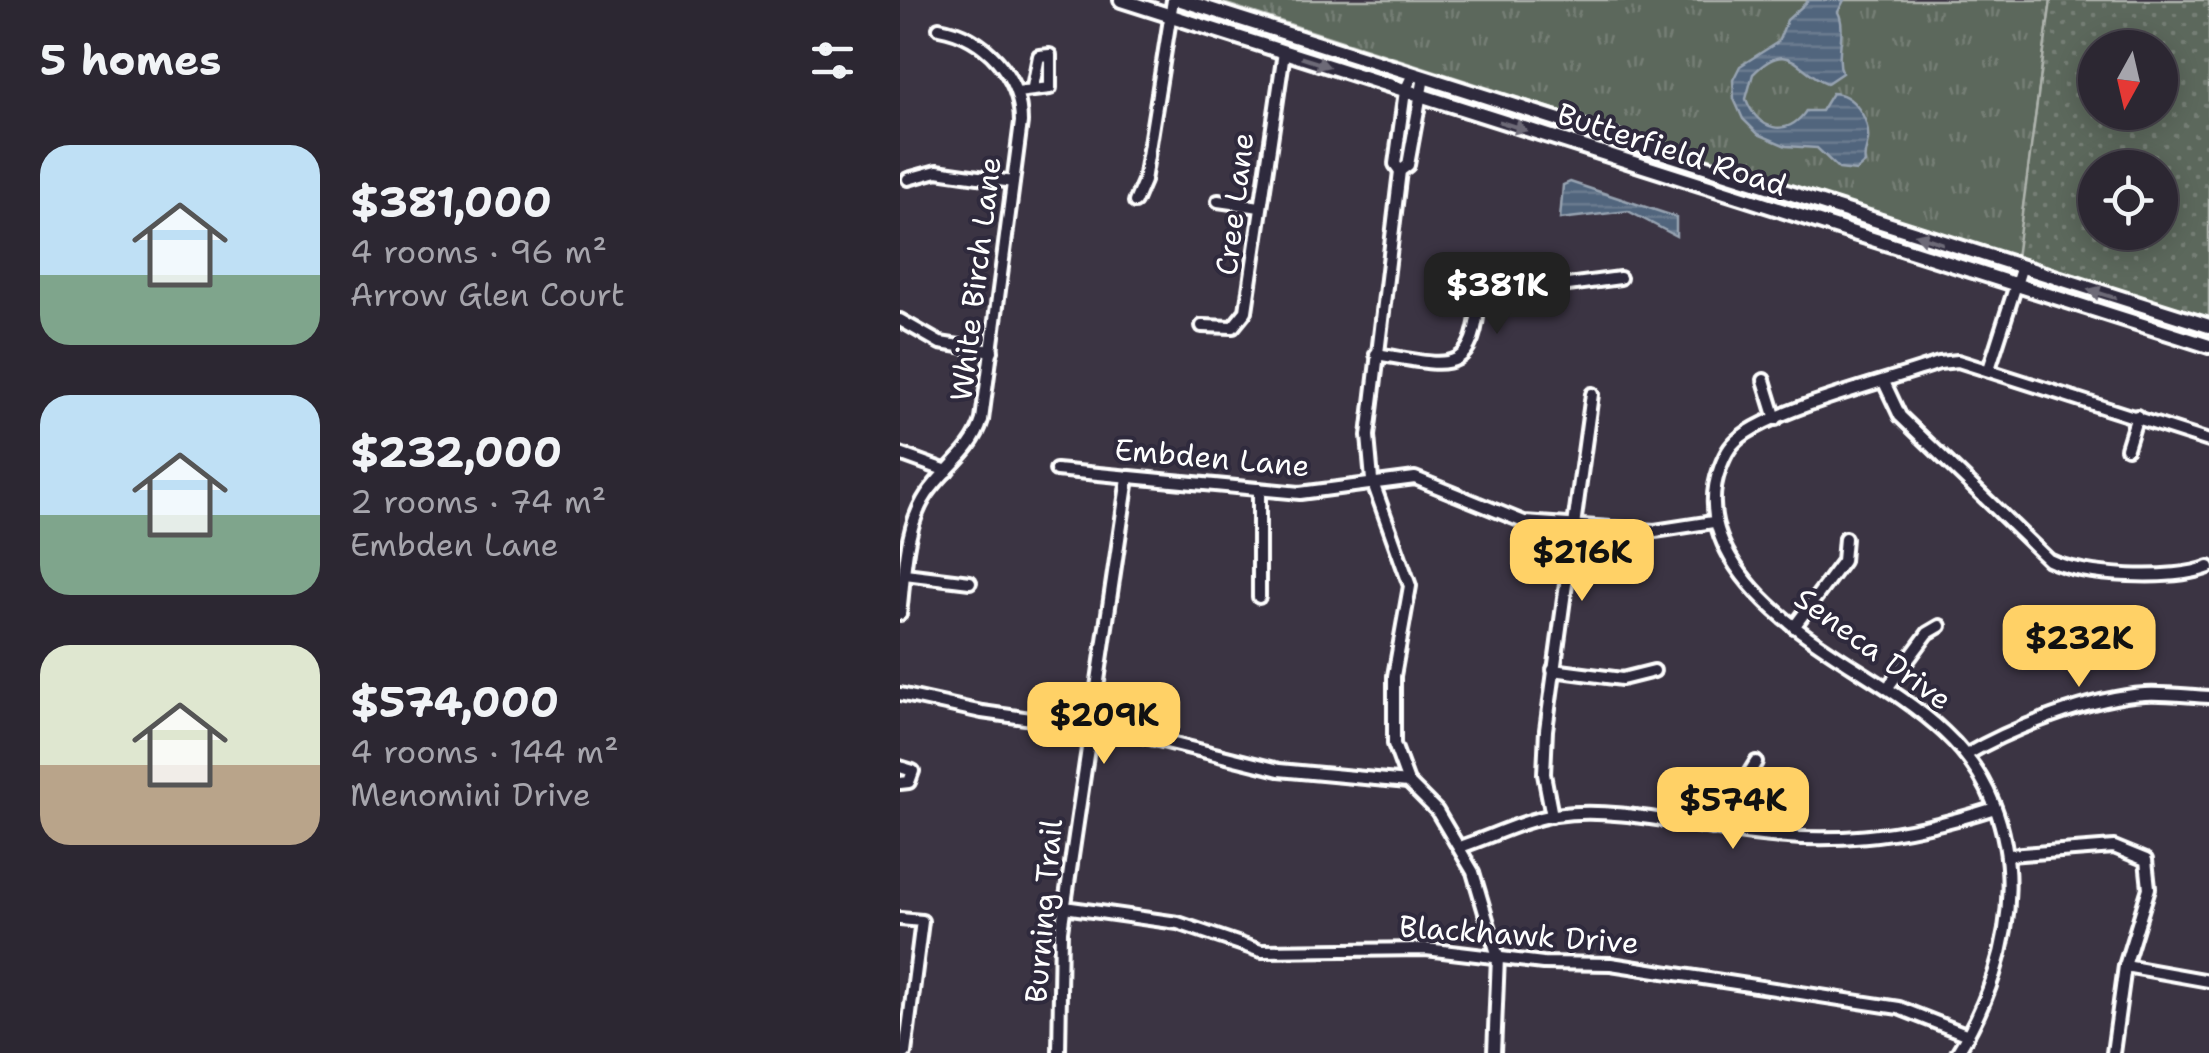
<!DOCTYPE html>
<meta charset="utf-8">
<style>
:root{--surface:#2c2732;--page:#38333e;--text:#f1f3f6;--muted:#a6a5ac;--line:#48444d;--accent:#ffd166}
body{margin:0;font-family:"Shantell Sans",sans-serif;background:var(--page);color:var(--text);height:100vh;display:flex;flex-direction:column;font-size:38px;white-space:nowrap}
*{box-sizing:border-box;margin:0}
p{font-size:32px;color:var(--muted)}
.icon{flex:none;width:55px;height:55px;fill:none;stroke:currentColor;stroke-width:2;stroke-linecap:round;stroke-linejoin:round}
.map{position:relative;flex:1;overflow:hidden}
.details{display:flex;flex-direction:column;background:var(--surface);width:900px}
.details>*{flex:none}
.needle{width:65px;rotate:188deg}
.controls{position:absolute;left:1178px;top:30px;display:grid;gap:20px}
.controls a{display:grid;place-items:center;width:100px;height:100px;border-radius:50%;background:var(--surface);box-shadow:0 5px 25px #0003,0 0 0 2px var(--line);font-size:50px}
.price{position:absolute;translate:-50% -85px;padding:0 22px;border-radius:20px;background:var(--accent);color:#111;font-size:32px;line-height:65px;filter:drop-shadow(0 2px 5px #0008)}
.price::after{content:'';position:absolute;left:50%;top:60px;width:30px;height:22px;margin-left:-15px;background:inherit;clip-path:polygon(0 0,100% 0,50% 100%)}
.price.current{background:#222;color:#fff}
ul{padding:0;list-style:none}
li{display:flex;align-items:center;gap:30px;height:250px;padding:0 40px}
li span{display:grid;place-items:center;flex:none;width:280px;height:200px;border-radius:30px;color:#555}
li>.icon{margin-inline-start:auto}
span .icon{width:120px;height:120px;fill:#fffc;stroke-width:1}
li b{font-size:42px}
h2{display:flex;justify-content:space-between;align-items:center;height:120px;padding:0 40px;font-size:42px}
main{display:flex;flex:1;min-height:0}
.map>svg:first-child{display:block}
</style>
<main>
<section class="details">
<h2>5 homes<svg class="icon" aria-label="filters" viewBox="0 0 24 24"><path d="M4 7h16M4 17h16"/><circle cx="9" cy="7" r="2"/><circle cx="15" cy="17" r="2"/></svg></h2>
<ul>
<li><span style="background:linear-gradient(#bfe0f5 65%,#7fa58c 0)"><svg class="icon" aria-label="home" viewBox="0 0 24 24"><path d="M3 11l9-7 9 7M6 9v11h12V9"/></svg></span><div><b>$381,000</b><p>4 rooms · 96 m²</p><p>Arrow Glen Court</p></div></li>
<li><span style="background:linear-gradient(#bfe0f5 60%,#7fa58c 0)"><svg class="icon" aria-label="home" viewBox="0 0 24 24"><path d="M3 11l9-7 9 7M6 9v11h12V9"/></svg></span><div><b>$232,000</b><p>2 rooms · 74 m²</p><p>Embden Lane</p></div></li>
<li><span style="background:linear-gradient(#dfe7d0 60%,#b9a48a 0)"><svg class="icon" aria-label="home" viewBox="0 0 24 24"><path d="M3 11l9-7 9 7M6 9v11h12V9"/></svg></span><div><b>$574,000</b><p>4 rooms · 144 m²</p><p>Menomini Drive</p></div></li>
</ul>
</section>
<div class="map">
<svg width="1309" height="1053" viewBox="0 0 1309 1053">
<defs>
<pattern id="grass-tufts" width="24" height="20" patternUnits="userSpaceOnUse" patternTransform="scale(2.5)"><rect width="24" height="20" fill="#5c675b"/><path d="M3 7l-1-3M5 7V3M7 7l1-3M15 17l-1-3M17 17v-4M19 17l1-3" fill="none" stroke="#747e74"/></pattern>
<pattern id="park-dots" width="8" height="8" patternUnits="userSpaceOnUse" patternTransform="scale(2.5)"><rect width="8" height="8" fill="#5c675b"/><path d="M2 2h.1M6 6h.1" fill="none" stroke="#747e74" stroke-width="1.8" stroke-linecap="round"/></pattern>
<pattern id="water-rules" width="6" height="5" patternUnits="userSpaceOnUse" patternTransform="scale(2.5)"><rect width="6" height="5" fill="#51657d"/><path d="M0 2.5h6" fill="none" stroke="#6b7c90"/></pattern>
</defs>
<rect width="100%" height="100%" fill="#3b3443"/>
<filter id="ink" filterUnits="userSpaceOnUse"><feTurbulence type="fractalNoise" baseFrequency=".01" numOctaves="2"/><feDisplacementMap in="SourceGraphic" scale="20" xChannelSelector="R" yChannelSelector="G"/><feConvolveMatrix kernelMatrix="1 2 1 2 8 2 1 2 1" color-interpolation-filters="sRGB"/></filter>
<g filter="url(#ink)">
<!-- grass -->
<g fill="url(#grass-tufts)" stroke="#aeb3ad" stroke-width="2.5">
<path d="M 314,0 L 1151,0 L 1119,239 L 1309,319 Z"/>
<path d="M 601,115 L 715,143 L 1102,267 L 1105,273 Z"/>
</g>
<!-- park -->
<path fill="url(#park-dots)" stroke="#aeb3ad" stroke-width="2.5" fill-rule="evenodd" d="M 1151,0 L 1309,0 L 1309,319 L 1116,258 ZM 1195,48 L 1260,48 L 1260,112 L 1195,112 ZM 1195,168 L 1260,168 L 1260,232 L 1195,232 Z"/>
<!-- water -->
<g fill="url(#water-rules)" stroke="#97a3b1" stroke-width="2.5">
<path d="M 909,0 L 944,0 L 938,12 C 947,29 935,55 942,73 L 927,83 C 896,71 890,37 853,74 L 846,99 C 858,131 887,138 906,111 L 921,111 L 932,93 C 953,93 970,119 968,140 C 967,150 963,153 965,163 L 956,171 L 939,169 L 917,148 L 886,146 L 858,134 L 843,119 L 834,99 L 833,80 L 840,66 L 878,42 L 887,20 Z"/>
<path d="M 670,182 L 776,217 L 776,236 L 728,211 L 660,219 L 663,185 Z"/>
</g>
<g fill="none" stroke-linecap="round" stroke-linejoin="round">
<!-- minor casing -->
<g stroke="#fff" stroke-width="18">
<g id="minor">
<path d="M 524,77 L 508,165 L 500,171 L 468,436 L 472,480 L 510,586 L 494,676 L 494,744 L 508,782 L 537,811 L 573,872 L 598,957 L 594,1053"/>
<path d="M 117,92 L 150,88 L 150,55 L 139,56 L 133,87"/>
<path d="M 500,171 L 495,164 L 505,91 L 513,74"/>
<path d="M 8,179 L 37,171 L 113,182"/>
<path d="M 318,201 L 360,207"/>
<path d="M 235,202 L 244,181 L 273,0"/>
<path d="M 0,320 L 40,343 L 92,351"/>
<path d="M 302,326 L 333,327 L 346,311 L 384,52"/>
<path d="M 476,354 C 544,364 574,382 579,297 L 720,278"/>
<path d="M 1089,369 L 1121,269"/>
<path d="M 864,380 L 876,419"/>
<path d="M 984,382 L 1000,416 L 1149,560 C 1183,577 1274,581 1309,567"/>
<path d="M 1227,448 L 1237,416"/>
<path d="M 0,454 L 47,471"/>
<path d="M 156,470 L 400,493 L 515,478 L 624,522 L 755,531 L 813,522"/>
<path d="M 359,489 L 359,597"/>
<path d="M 5,574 L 70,582"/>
<path d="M 0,614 C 5,575 4,528 27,494 C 45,467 72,453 82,420 L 121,122 C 121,75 84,36 39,28"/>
<path d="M 894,627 L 943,561 L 945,538"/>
<path d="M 653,670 L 722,679 L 754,671"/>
<path d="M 988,687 L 1028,633 L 1040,626"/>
<path d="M 0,694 L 82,712 L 230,733 L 379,770 L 508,782"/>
<path d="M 1066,755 C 1111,728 1193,697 1245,694 C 1266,693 1288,696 1309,697"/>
<path d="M 0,767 L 13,771 L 9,782 L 0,783"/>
<path d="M 652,816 L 644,774 L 646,730 L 692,394"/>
<path d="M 833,832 L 842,785 L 856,762"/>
<path d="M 560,847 C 590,837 624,820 655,815 C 712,807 774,823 831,831 C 929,846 1001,838 1095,808"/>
<path d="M 1109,855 L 1214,847 L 1246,860 L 1249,888 L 1225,966 L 1213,1053"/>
<path d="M 164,907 L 278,923 L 361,951 L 526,949 L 643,963 L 711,964 L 999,1008 L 1068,1035"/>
<path d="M 0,919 L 22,921 L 5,1053"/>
<path d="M 1225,966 L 1309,981"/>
<path d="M 159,1053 L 161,931 L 228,478"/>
<path d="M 1057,1053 C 1119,955 1137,818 1044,732 C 999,690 944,665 895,627 C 847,590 796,532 820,468 C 826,452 831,443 846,433 C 889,405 987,381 1039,363 L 1058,361 L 1309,441"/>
</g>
</g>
<!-- major casing -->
<g stroke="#fff" stroke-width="20">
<g id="major">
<path d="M 221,0 L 1309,346"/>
<path d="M 281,0 L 1309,326"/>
</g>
</g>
<!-- minor -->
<use href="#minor" stroke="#2f2a3d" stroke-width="10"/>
<!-- major -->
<use href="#major" stroke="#2f2a3d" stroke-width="12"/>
</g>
<!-- one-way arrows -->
<defs><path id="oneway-solid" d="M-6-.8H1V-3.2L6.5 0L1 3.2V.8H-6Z" transform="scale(2.5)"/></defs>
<g fill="#6d6a77">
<use href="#oneway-solid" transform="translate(415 62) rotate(18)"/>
<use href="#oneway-solid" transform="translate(613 126) rotate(18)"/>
<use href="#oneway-solid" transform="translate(1029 239) rotate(-162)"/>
<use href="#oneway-solid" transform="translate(1202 294) rotate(-163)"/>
</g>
</g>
<g text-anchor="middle" stroke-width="8" stroke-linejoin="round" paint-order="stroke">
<!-- street labels -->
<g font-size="30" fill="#fff" stroke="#2f2a3d">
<text transform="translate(772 150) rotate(18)" y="10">Butterfield Road</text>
<text transform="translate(335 204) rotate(-83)" y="10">Cree Lane</text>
<text transform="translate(76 279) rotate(-83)" y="10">White Birch Lane</text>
<text transform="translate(312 458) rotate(5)" y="10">Embden Lane</text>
<text transform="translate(973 649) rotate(36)" y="10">Seneca Drive</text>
<text transform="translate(144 911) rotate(-85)" y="10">Burning Trail</text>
<text transform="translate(619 935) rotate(4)" y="10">Blackhawk Drive</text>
</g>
</g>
</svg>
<div class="controls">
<a><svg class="needle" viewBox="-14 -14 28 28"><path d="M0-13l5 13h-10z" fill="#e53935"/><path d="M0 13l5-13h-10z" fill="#a6a5ac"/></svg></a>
<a><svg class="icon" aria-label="locate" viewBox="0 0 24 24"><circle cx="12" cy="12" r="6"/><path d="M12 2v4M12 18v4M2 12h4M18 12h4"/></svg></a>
</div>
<b class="price current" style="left:597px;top:337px">$381K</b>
<b class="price" style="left:682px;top:604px">$216K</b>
<b class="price" style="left:1179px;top:690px">$232K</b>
<b class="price" style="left:204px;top:767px">$209K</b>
<b class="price" style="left:833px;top:852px">$574K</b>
</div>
</main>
